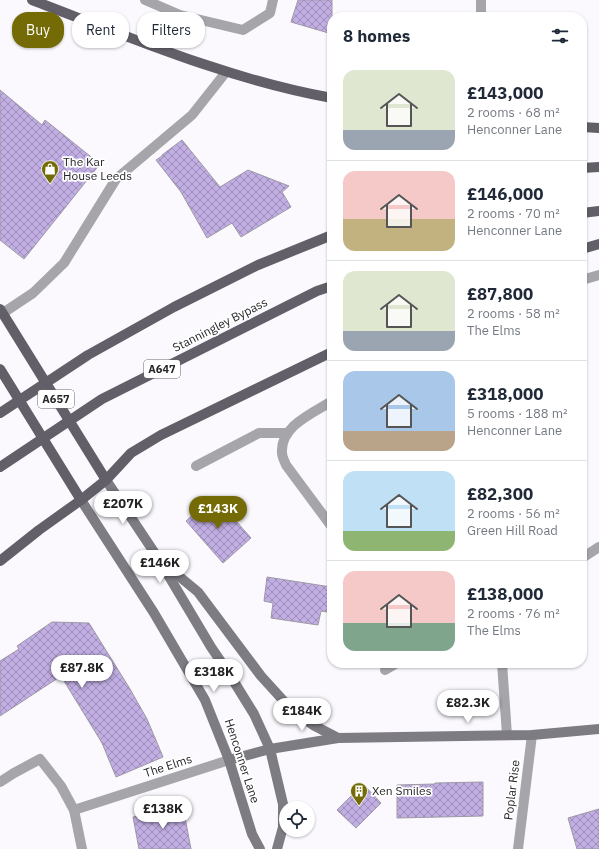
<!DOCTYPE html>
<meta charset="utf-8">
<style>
:root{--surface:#fff;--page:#f2f2f3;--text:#1f2937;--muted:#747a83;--line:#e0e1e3;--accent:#746b06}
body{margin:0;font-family:"IBM Plex Sans",sans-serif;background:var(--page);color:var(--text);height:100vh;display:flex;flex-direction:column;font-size:15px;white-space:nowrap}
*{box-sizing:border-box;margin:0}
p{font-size:13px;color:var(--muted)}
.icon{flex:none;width:22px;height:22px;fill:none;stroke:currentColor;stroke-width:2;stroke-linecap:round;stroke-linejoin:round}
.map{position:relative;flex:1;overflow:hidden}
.details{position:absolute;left:327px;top:12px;width:260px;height:656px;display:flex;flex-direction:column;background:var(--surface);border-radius:16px;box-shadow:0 1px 3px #0004}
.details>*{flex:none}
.top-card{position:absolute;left:12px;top:12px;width:255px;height:36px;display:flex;gap:8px}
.fabs{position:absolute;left:279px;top:801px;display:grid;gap:8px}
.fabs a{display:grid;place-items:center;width:36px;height:36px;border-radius:50%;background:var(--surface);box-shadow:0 1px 3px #0004;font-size:20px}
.price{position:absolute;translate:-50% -34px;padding:0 9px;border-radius:14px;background:#fff;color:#222;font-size:13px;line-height:26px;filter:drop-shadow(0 1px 2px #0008)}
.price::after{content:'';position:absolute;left:50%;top:24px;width:12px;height:9px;margin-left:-6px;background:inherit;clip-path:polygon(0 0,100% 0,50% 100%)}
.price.on{background:var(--accent);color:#fff}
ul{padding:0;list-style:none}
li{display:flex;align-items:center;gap:12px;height:100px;padding:0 16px}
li+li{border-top:1px solid var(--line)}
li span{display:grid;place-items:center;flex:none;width:112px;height:80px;border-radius:12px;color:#555}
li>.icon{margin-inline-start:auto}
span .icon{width:48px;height:48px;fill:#fffc;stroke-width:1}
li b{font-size:17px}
h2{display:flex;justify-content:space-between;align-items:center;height:48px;padding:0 16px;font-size:17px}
.tag{padding:0 14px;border-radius:16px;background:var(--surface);box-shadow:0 1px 3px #0004;font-size:14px;line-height:36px}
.tag.on{background:var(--accent);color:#fff}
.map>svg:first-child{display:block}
</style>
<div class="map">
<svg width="599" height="849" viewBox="0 0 599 849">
<defs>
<pattern id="building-cross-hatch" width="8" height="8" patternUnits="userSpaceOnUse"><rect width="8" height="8" fill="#c1aee3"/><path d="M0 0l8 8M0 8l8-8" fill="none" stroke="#9d8db8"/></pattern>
</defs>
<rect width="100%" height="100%" fill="#fbf9fe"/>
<!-- building -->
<g fill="url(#building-cross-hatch)" stroke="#9d99a4">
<path d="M 298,0 L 332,0 L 332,34 L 291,22 Z"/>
<path d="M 0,90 L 42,125 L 45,120 L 100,164 L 24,259 L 0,240 Z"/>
<path d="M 182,140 L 220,187 L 248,170 L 289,186 L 282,192 L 291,207 L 241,237 L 232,223 L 207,238 L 181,192 L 156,160 L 162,156 L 162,155 Z"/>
<path d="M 214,496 L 251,538 L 223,563 L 186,521 Z"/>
<path d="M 267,577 L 331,587 L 327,612 L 321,611 L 318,625 L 271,618 L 273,603 L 264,601 Z"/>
<path d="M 52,622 L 89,623 L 130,689 L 147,719 L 163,757 L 116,777 L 102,743 L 61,676 L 0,716 L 0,661 L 19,649 L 17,646 Z"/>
<path d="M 483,782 L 483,816 L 397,818 L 397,785 L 435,784 L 435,783 Z"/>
<path d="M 363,784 L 381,803 L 356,828 L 337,810 Z"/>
<path d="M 183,807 L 191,849 L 139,849 L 133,817 Z"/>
<path d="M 599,809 L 599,849 L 577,849 L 568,818 Z"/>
</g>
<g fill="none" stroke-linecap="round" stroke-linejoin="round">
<!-- lane -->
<g stroke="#a6a5aa" stroke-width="10">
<path d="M 3,313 L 33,293 L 64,263 L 116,179 L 192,115 L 226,72"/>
<path d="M 196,466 L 259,433 L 287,433"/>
</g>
<!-- street -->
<g stroke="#a6a5aa" stroke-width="10">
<path d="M 145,0 L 180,15 L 243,30 L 270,13 L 273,0"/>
<path d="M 481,0 L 481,17"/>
<path d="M 582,280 L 599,275"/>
<path d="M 332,401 C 313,413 280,426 282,453 C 282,457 285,462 286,465 L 332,527"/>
<path d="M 582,558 L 599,547"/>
<path d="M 502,663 L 507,735"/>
<path d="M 385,670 L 397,663"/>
<path d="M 0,782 L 14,773 L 40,759 L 61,786 L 74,810 L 229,760"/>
<path d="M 74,810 L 82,849"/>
<path d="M 518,849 L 532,735"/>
</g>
<!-- secondary -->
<g stroke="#7e7c83" stroke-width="10">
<path d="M 106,480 L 158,558 L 211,647 L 228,672 L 254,714 L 270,749 L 283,804 L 283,827 L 277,849"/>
<path d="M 81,500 L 154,613 L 205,700 L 229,760 L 252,834 L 260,849"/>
<path d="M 163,563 L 198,592 L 261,676 L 291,709 L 313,725 L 338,738"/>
<path d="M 229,760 L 270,749 L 338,738 L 532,735 L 599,729"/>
</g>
<!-- primary -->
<g stroke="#625f68" stroke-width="10">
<path d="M 32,0 C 129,37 230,80 332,98"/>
<path d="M 582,127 L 599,128"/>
<path d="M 582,168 L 599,167"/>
<path d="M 582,213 L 599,211"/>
<path d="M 582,249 L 599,244"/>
<path d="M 0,309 L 106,480"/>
<path d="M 0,369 L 81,500"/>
<path d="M 0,413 L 88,355 L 174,307 L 258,265 L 332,235"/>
<path d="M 0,467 L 102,399 L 317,291 L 332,286"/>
<path d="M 0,561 L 39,530 L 81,500 L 106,480 L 131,453 L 161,435 L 332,352"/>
</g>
</g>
<!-- icons -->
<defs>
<g id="shop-pin" transform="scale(0.9)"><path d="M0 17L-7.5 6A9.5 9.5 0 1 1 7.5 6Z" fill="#746b06" stroke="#fff"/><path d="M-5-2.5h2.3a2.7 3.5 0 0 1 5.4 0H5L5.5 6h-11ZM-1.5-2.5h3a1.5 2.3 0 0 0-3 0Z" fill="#fff"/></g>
<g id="building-pin" transform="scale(0.9)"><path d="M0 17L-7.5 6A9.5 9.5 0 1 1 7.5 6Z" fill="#746b06" stroke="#fff"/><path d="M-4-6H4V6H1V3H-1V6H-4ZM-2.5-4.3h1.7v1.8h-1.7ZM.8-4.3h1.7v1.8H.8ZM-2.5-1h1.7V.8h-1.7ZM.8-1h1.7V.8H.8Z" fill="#fff"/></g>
</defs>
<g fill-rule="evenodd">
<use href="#shop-pin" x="50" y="169"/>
<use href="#building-pin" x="359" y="791"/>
</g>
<g text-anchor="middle" stroke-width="3.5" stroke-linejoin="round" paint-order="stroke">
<!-- shield labels -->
<g fill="#fff" stroke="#68676a" stroke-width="1">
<rect x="144" y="360" width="36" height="18" rx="3"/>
<rect x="38" y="390" width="36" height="18" rx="3"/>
</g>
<g font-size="11" font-weight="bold" fill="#27262a">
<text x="162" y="373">A647</text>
<text x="56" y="403">A657</text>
</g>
<!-- poi labels -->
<g font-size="12" fill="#27262a" stroke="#fff" text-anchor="start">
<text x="63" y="166">The Kar<tspan x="63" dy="14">House Leeds</tspan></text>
<text x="372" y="795">Xen Smiles</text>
</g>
<!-- street labels -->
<g font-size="12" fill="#27262a" stroke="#fff">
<text transform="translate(220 325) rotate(-27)" y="4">Stanningley Bypass</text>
<text transform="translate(242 761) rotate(72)" y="4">Henconner Lane</text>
<text transform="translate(168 766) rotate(-18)" y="4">The Elms</text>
<text transform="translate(512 790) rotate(-83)" y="4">Poplar Rise</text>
</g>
</g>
</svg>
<div class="fabs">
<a><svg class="icon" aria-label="locate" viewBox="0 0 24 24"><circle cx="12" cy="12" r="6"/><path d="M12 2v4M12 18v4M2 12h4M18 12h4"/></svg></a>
</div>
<b class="price" style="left:123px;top:525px">£207K</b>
<b class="price on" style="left:218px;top:530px">£143K</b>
<b class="price" style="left:160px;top:584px">£146K</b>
<b class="price" style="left:82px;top:689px">£87.8K</b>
<b class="price" style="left:214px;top:693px">£318K</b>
<b class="price" style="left:468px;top:724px">£82.3K</b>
<b class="price" style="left:302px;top:732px">£184K</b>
<b class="price" style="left:163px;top:830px">£138K</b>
<div class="top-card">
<a class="tag on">Buy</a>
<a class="tag">Rent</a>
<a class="tag">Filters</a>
</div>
<section class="details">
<h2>8 homes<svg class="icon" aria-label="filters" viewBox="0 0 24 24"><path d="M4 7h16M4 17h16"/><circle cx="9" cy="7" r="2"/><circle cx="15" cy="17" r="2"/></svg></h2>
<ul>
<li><span style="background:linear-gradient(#dfe7d0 75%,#9aa5b1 0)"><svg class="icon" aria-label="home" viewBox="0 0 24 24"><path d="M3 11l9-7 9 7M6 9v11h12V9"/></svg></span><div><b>£143,000</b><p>2 rooms · 68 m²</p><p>Henconner Lane</p></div></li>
<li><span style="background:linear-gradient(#f6c9c9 60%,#c2b280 0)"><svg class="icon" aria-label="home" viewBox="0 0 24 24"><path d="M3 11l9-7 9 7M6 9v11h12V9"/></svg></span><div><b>£146,000</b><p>2 rooms · 70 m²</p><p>Henconner Lane</p></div></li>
<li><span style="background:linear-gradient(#dfe7d0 75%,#9aa5b1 0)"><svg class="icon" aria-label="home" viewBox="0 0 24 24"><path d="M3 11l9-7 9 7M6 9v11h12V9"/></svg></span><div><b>£87,800</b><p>2 rooms · 58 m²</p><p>The Elms</p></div></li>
<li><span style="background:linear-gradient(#a9c7e8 75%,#b9a48a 0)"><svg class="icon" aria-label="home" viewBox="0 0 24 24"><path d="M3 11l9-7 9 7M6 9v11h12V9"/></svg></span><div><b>£318,000</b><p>5 rooms · 188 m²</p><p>Henconner Lane</p></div></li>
<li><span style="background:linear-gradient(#bfe0f5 75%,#8fb573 0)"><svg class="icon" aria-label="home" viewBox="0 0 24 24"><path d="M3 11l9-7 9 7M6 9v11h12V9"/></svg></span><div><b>£82,300</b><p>2 rooms · 56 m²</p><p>Green Hill Road</p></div></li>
<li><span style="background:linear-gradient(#f6c9c9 65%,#7fa58c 0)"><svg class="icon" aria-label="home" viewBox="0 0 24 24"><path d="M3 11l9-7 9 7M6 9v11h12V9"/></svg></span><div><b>£138,000</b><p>2 rooms · 76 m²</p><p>The Elms</p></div></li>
</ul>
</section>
</div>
